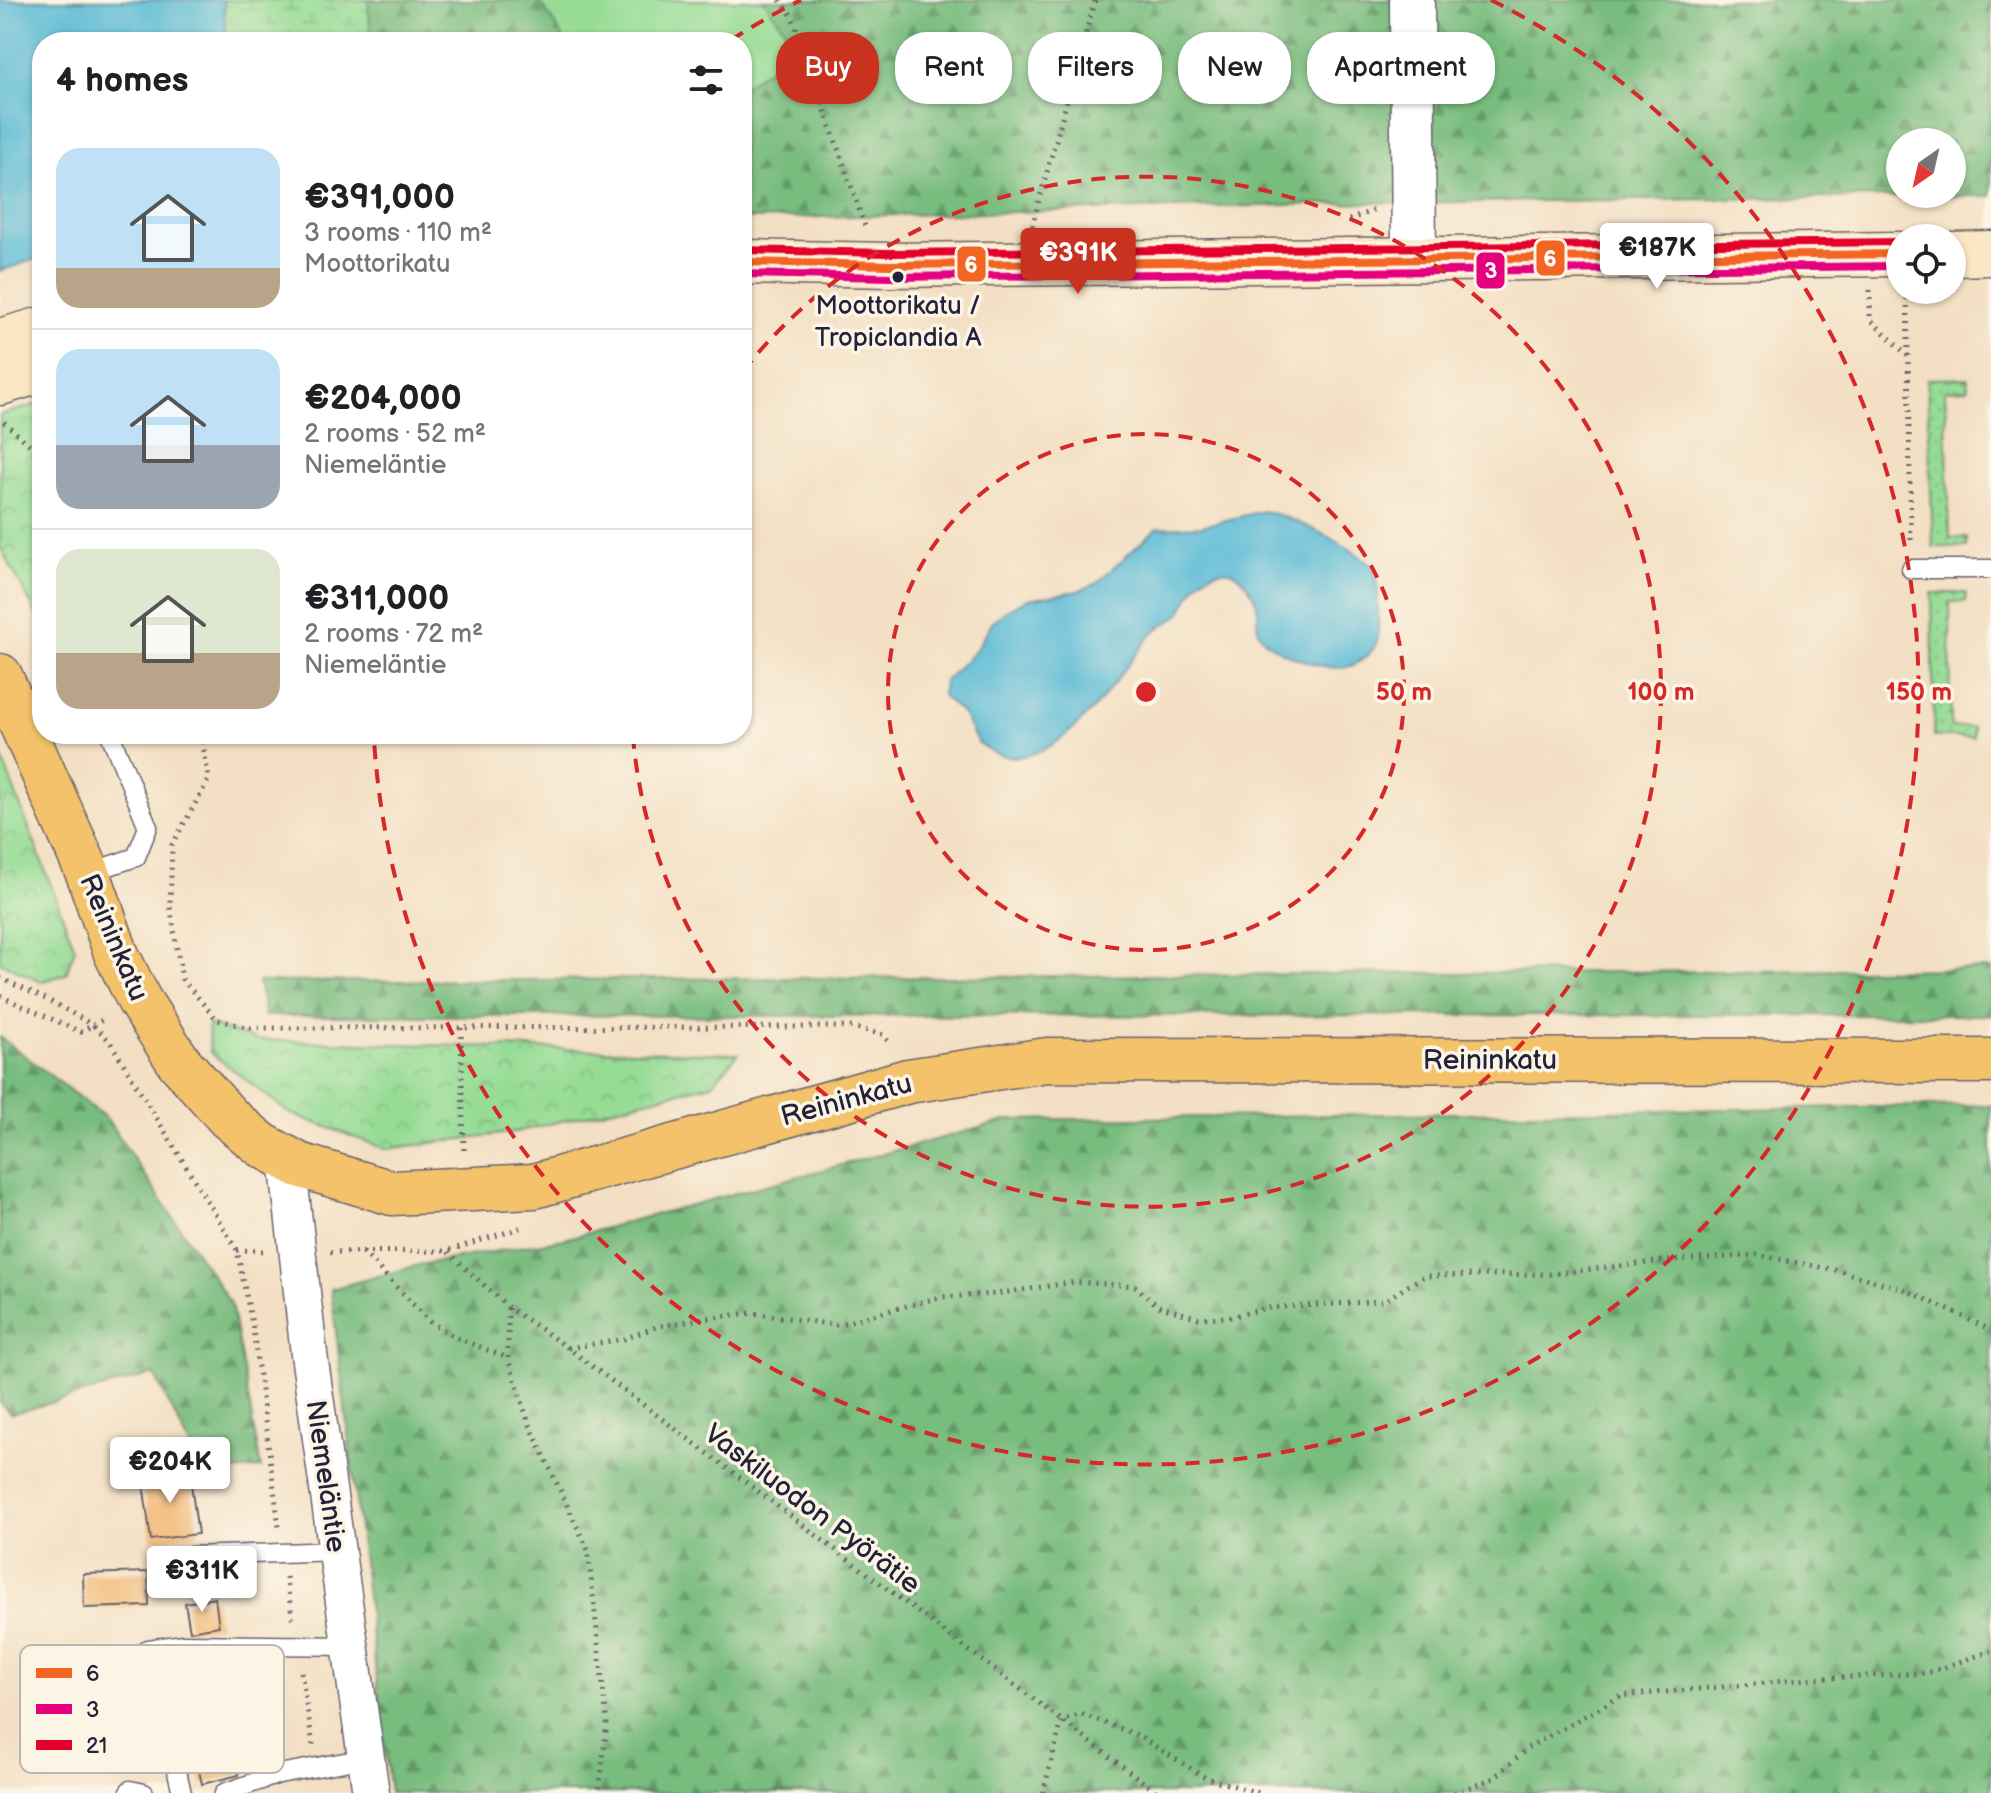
<!DOCTYPE html>
<meta charset="utf-8">
<style>
:root{--surface:#fff;--page:#f2f2f2;--text:#202124;--muted:#757577;--line:#e0e0e0;--accent:#c8321e}
body{margin:0;font-family:"Balsamiq Sans",sans-serif;background:var(--page);color:var(--text);height:100vh;display:flex;flex-direction:column;font-size:30px;white-space:nowrap}
*{box-sizing:border-box;margin:0}
p{font-size:26px;color:var(--muted)}
.icon{flex:none;width:44px;height:44px;fill:none;stroke:currentColor;stroke-width:2;stroke-linecap:round;stroke-linejoin:round}
.map{position:relative;flex:1;overflow:hidden}
.sheet{position:absolute;left:32px;top:32px;width:720px;height:712px;display:flex;flex-direction:column;background:var(--surface);border-radius:32px;box-shadow:0 2px 6px #0004}
.sheet>*{flex:none}
.hud{position:absolute;left:776px;top:32px;width:760px;height:72px;display:flex;gap:16px}
.needle{width:52px;rotate:214deg}
.fabs{position:absolute;left:1886px;top:128px;display:grid;gap:16px}
.fabs a{display:grid;place-items:center;width:80px;height:80px;border-radius:50%;background:var(--surface);box-shadow:0 2px 6px #0004;font-size:40px}
.price{position:absolute;translate:-50% -68px;padding:0 18px;border-radius:8px;background:#fff;color:#222;font-size:26px;line-height:52px;filter:drop-shadow(0 2px 4px #0008)}
.price::after{content:'';position:absolute;left:50%;top:48px;width:24px;height:18px;margin-left:-12px;background:inherit;clip-path:polygon(0 0,100% 0,50% 100%)}
.price.active{background:var(--accent);color:#fff}
ul{padding:0;list-style:none}
li{display:flex;align-items:center;gap:24px;height:200px;padding:0 24px}
li+li{border-top:2px solid var(--line)}
li span{display:grid;place-items:center;flex:none;width:224px;height:160px;border-radius:24px;color:#555}
li>.icon{margin-inline-start:auto}
span .icon{width:96px;height:96px;fill:#fffc;stroke-width:1}
li b{font-size:34px}
h2{display:flex;justify-content:space-between;align-items:center;height:96px;padding:0 24px;font-size:34px}
.pill{padding:0 28px;border-radius:32px;background:var(--surface);box-shadow:0 2px 6px #0004;font-size:28px;line-height:72px}
.pill.active{background:var(--accent);color:#fff}
.map>svg:first-child{display:block}
</style>
<div class="map">
<svg width="1991" height="1793" viewBox="0 0 1991 1793">
<defs>
<pattern id="grass-dots" width="8" height="8" patternUnits="userSpaceOnUse" patternTransform="scale(2)"><rect width="8" height="8" fill="#96dc95"/><path d="M2 2h.1M6 6h.1" fill="none" stroke="#81bc81" stroke-width="1.8" stroke-linecap="round"/></pattern>
<pattern id="forest-firs" width="22" height="20" patternUnits="userSpaceOnUse" patternTransform="scale(2)"><rect width="22" height="20" fill="#78bc7e"/><path d="M5 1l3.5 6h-7zM16 11l3.5 6h-7z" fill="#629868"/></pattern>
<pattern id="wetland-marsh" width="20" height="14" patternUnits="userSpaceOnUse" patternTransform="scale(2)"><rect width="20" height="14" fill="#96dc95"/><path d="M1 5h8M5 5V1M11 12h8M15 12V8" fill="none" stroke="#81bc81"/></pattern>
<pattern id="park-crowns" width="20" height="18" patternUnits="userSpaceOnUse" patternTransform="scale(2)"><rect width="20" height="18" fill="#96dc95"/><path d="M2 6a3 3 0 1 1 6 0M12 15a3 3 0 1 1 6 0" fill="none" stroke="#81bc81"/></pattern>
</defs>
<rect width="100%" height="100%" fill="#fcf5e5"/>
<filter id="ink" filterUnits="userSpaceOnUse"><feTurbulence type="fractalNoise" baseFrequency=".0125" numOctaves="2"/><feDisplacementMap in="SourceGraphic" scale="16" xChannelSelector="R" yChannelSelector="G"/><feConvolveMatrix kernelMatrix="1 2 1 2 8 2 1 2 1" color-interpolation-filters="sRGB"/></filter>
<filter id="wash" filterUnits="userSpaceOnUse"><feTurbulence type="fractalNoise" baseFrequency=".006" numOctaves="4" result="noise"/><feDisplacementMap in="SourceGraphic" scale="32" xChannelSelector="R" yChannelSelector="G"/><feGaussianBlur stdDeviation="1.8" result="paint"/><feColorMatrix in="noise" values="0 0 0 0 0 0 0 0 0 0 0 0 0 0 0 0 0 1.4 0 .05"/><feComposite in="paint" operator="in"/></filter>
<g filter="url(#wash)">
<rect width="100%" height="100%" fill="#f3dfc3"/>
<!-- grass -->
<g fill="url(#grass-dots)" stroke="#5c7f68" stroke-width="2">
<path d="M 1968,378 L 1968,389 L 1945,390 L 1950,538 L 1967,538 L 1967,547 L 1933,547 L 1927,379 Z"/>
<path d="M 1932,593 L 1966,593 L 1966,602 L 1950,602 L 1951,727 L 1973,727 L 1973,737 L 1934,737 Z"/>
</g>
<!-- forest -->
<g fill="url(#forest-firs)" stroke="#4d6f5c" stroke-width="2" fill-rule="evenodd">
<path d="M 368,0 L 1991,0 L 1991,196 L 1368,203 L 742,219 L 742,42 L 371,42 ZM 1900,142 L 1952,142 L 1952,194 L 1900,194 Z"/>
<path d="M 1991,969 L 1991,1015 L 265,1016 L 258,982 Z"/>
<path d="M 0,1037 L 106,1118 L 231,1304 L 261,1468 L 204,1474 L 154,1374 L 11,1414 L 0,1403 Z"/>
<path d="M 1991,1105 L 1991,1793 L 390,1793 L 331,1289 L 419,1265 L 564,1239 L 1009,1120 Z"/>
</g>
<!-- wetland -->
<path fill="url(#wetland-marsh)" stroke="#5c7f68" stroke-width="2" d="M 0,0 L 368,0 L 371,42 L 42,42 Z"/>
<!-- park -->
<g fill="url(#park-crowns)" stroke="#5c7f68" stroke-width="2">
<path d="M 42,403 L 42,624 L 0,547 L 0,415 Z"/>
<path d="M 0,753 L 75,948 L 66,974 L 41,982 L 0,962 Z"/>
<path d="M 208,1024 L 257,1040 L 738,1054 L 712,1084 L 516,1132 L 386,1149 L 289,1113 L 210,1052 Z"/>
</g>
<!-- garden -->
<path fill="#96dc95" stroke="#5c7f68" stroke-width="2" d="M 539,0 L 764,0 L 798,48 L 742,87 L 742,42 L 566,42 Z"/>
<!-- water -->
<g fill="#58bad6" stroke="#3d6e88" stroke-width="2">
<path d="M 0,0 L 224,0 L 226,42 L 42,42 L 42,257 L 0,271 Z"/>
<path d="M 1262,511 C 1289,515 1350,545 1369,564 C 1373,568 1376,575 1377,580 C 1378,588 1379,636 1377,641 C 1374,652 1358,665 1346,667 C 1326,672 1269,652 1259,633 C 1255,625 1259,618 1258,610 C 1254,590 1237,563 1214,572 C 1194,579 1191,596 1181,612 C 1175,621 1164,623 1156,630 C 1149,636 1143,645 1137,653 C 1107,692 1048,782 988,750 C 973,742 972,729 964,716 C 959,709 948,703 942,695 L 944,682 L 975,651 L 993,621 L 1007,610 L 1027,599 L 1078,591 L 1097,583 L 1157,528 L 1202,526 Z"/>
</g>
<g id="blocks">
<!-- building -->
<g fill="#f2b775">
<path d="M 189,1470 L 198,1534 L 151,1540 L 142,1476 Z"/>
<path d="M 148,1572 L 149,1606 L 84,1608 L 83,1574 Z"/>
<path d="M 215,1598 L 219,1626 L 190,1631 L 185,1603 Z"/>
<path d="M 185,1656 L 212,1656 L 239,1775 L 202,1784 L 173,1658 Z"/>
</g>
</g>
</g>
<g filter="url(#ink)">
<use href="#blocks" fill-opacity="0" stroke="#6b646b" stroke-width="2"/>
<g fill="none" stroke-linecap="round" stroke-linejoin="round">
<!-- service casing -->
<g stroke="#6b646b" stroke-width="21">
<g id="service">
<path d="M 1911,569 L 1991,569"/>
<path d="M 88,873 L 136,857 L 148,827 L 110,734"/>
<path d="M 191,1556 L 337,1551"/>
<path d="M 130,1790 L 144,1793"/>
<path d="M 182,1793 L 148,1649 L 184,1644 L 351,1646"/>
<path d="M 224,1793 L 279,1774 L 366,1758"/>
</g>
</g>
<!-- minor casing -->
<g stroke="#6b646b" stroke-width="39">
<path id="minor" d="M 287,1159 L 309,1354 L 371,1793"/>
</g>
<!-- tertiary casing -->
<g stroke="#6b646b" stroke-width="47">
<path id="tertiary" d="M 1412,0 L 1414,259"/>
</g>
<!-- secondary casing -->
<g stroke="#6b646b" stroke-width="47">
<g id="secondary">
<path d="M 1952,254 L 1991,253"/>
<path d="M 742,262 L 890,265 L 1900,254"/>
<path d="M 0,341 L 42,329"/>
<path d="M 0,383 L 42,370"/>
</g>
</g>
<!-- primary casing -->
<g stroke="#6b646b" stroke-width="47">
<path id="primary" d="M 0,676 L 88,873 L 116,953 L 139,1000 L 179,1062 L 229,1118 L 262,1145 L 299,1165 L 392,1193 L 534,1186 L 908,1081 L 1047,1060 L 1991,1061"/>
</g>
<!-- path -->
<g stroke="#6b646b" stroke-width="5" stroke-dasharray="2 6" stroke-linecap="butt">
<path d="M 780,0 L 792,16 L 865,226"/>
<path d="M 1349,220 L 1376,209"/>
<path d="M 1032,226 L 1095,0"/>
<path d="M 1870,290 L 1870,319 L 1909,357"/>
<path d="M 1907,290 L 1911,544"/>
<path d="M 4,422 L 42,456"/>
<path d="M 201,734 L 209,779 L 172,845 L 170,906 L 182,979 L 217,1020 L 251,1028 L 852,1027 L 884,1035 L 890,1045"/>
<path d="M 0,978 L 48,1000 L 93,1025 L 106,1018"/>
<path d="M 0,996 L 81,1032 L 93,1025 L 109,1040 L 237,1250 L 253,1329 L 279,1527"/>
<path d="M 461,1028 L 464,1151"/>
<path d="M 237,1250 L 264,1251"/>
<path d="M 330,1252 L 447,1251 L 520,1228"/>
<path d="M 363,1252 L 430,1322 L 457,1338 L 508,1358"/>
<path d="M 448,1252 L 508,1307 L 568,1348 L 1158,1793"/>
<path d="M 508,1308 L 508,1358 L 528,1421 L 588,1550 L 607,1723 L 599,1793"/>
<path d="M 568,1348 L 624,1339 L 656,1327 L 699,1319 L 752,1313 L 836,1325 L 941,1297 L 996,1294 L 1075,1282 L 1135,1286 L 1158,1306 L 1199,1318 L 1230,1317 L 1267,1308 L 1384,1301 L 1424,1276 L 1550,1274 L 1665,1261 L 1757,1255 L 1836,1270 L 1904,1289 L 1991,1330"/>
<path d="M 286,1577 L 293,1622"/>
<path d="M 301,1672 L 313,1745"/>
<path d="M 1043,1793 L 1062,1721 L 1081,1714 L 1135,1734 L 1206,1778 L 1259,1793"/>
<path d="M 1454,1793 L 1494,1778 L 1529,1747 L 1621,1696 L 1808,1679 L 1927,1673 L 1991,1651"/>
</g>
<!-- service -->
<use href="#service" stroke="#fff" stroke-width="18"/>
<!-- minor -->
<use href="#minor" stroke="#fff" stroke-width="36"/>
<!-- tertiary -->
<use href="#tertiary" stroke="#fff" stroke-width="44"/>
<!-- secondary -->
<use href="#secondary" stroke="#fae7c3" stroke-width="44"/>
<!-- primary -->
<use href="#primary" stroke="#f3c26a" stroke-width="44"/>
<!-- bus-1 casing -->
<g stroke="#fcf5e5" stroke-width="14">
<path id="bus-1" d="M 742,262 L 890,265 L 1900,254"/>
</g>
<!-- bus-2 casing -->
<g stroke="#fcf5e5" stroke-width="14">
<path id="bus-2" d="M 742,274 L 890,277 L 1900,266"/>
</g>
<!-- bus-3 casing -->
<g stroke="#fcf5e5" stroke-width="14">
<path id="bus-3" d="M 742,250 L 890,253 L 1900,242"/>
</g>
<!-- bus-1 -->
<use href="#bus-1" stroke="#f26522" stroke-width="8"/>
<!-- bus-2 -->
<use href="#bus-2" stroke="#e5007d" stroke-width="8"/>
<!-- bus-3 -->
<use href="#bus-3" stroke="#e4002b" stroke-width="8"/>
</g>
</g>
<!-- distance rings -->
<g fill="none" stroke="#d62828" stroke-width="4" stroke-dasharray="14 10">
<circle cx="1146" cy="692" r="258"/>
<path d="M743 371A515 515 0 1 1 633 737"/>
<path d="M731 40A773 773 0 0 1 801 0M1491 0A773 773 0 1 1 374 739"/>
</g>
<!-- markers -->
<circle fill="#22223b" stroke="#fcf5e5" stroke-width="3" cx="898" cy="277" r="7"/>
<g text-anchor="middle" stroke-width="7" stroke-linejoin="round" paint-order="stroke">
<!-- bus labels -->
<g font-size="26" fill="#22223b" stroke="#fcf5e5">
<text x="898" y="314">Moottorikatu /<tspan x="898" dy="32">Tropiclandia A</tspan></text>
</g>
<!-- street labels -->
<g font-size="28" fill="#22223b" stroke="#fcf5e5">
<text transform="translate(115 937) rotate(67)" y="10">Reininkatu</text>
<text x="1490" y="1069">Reininkatu</text>
<text transform="translate(846 1099) rotate(-15)" y="10">Reininkatu</text>
<text transform="translate(327 1476) rotate(82)" y="10">Niemeläntie</text>
<text transform="translate(813 1508) rotate(37)" y="10">Vaskiluodon Pyörätie</text>
</g>
</g>
<!-- legend -->
<rect x="20" y="1645" width="264" height="128" rx="12" fill="#fcf5e5" stroke="#bbb6b2" stroke-width="2"/>
<rect x="36" y="1668" width="36" height="10" fill="#f26522"/>
<rect x="36" y="1704" width="36" height="10" fill="#e5007d"/>
<rect x="36" y="1740" width="36" height="10" fill="#e4002b"/>
<g font-size="22" fill="#22223b">
<text x="86" y="1681">6</text>
<text x="86" y="1717">3</text>
<text x="86" y="1753">21</text>
</g>
<circle cx="1146" cy="692" r="12" fill="#d62828" stroke="#fcf5e5" stroke-width="4"/>
<g font-size="24" text-anchor="middle" font-weight="bold" fill="#d62828" stroke="#fcf5e5" stroke-width="7" stroke-linejoin="round" paint-order="stroke">
<text x="1404" y="700">50 m</text>
<text x="1661" y="700">100 m</text>
<text x="1919" y="700">150 m</text>
</g>
<g stroke="#fcf5e5" stroke-width="3">
<rect x="1535" y="239" width="31" height="38" rx="8" fill="#f26522"/>
<rect x="956" y="245" width="31" height="38" rx="8" fill="#f26522"/>
<rect x="1475" y="251" width="31" height="39" rx="8" fill="#e5007d"/>
</g>
<g font-size="22" text-anchor="middle" font-weight="bold" fill="#fff">
<text x="1550" y="266">6</text>
<text x="971" y="272">6</text>
<text x="1491" y="278">3</text>
</g>
</svg>
<div class="fabs">
<a><svg class="needle" viewBox="-14 -14 28 28"><path d="M0-13l5 13h-10z" fill="#e53935"/><path d="M0 13l5-13h-10z" fill="#757577"/></svg></a>
<a><svg class="icon" aria-label="locate" viewBox="0 0 24 24"><circle cx="12" cy="12" r="6"/><path d="M12 2v4M12 18v4M2 12h4M18 12h4"/></svg></a>
</div>
<b class="price" style="left:1657px;top:291px">€187K</b>
<b class="price active" style="left:1078px;top:296px">€391K</b>
<b class="price" style="left:170px;top:1505px">€204K</b>
<b class="price" style="left:202px;top:1614px">€311K</b>
<div class="hud">
<a class="pill active">Buy</a>
<a class="pill">Rent</a>
<a class="pill">Filters</a>
<a class="pill">New</a>
<a class="pill">Apartment</a>
</div>
<section class="sheet">
<h2>4 homes<svg class="icon" aria-label="filters" viewBox="0 0 24 24"><path d="M4 7h16M4 17h16"/><circle cx="9" cy="7" r="2"/><circle cx="15" cy="17" r="2"/></svg></h2>
<ul>
<li><span style="background:linear-gradient(#bfe0f5 75%,#b9a48a 0)"><svg class="icon" aria-label="home" viewBox="0 0 24 24"><path d="M3 11l9-7 9 7M6 9v11h12V9"/></svg></span><div><b>€391,000</b><p>3 rooms · 110 m²</p><p>Moottorikatu</p></div></li>
<li><span style="background:linear-gradient(#bfe0f5 60%,#9aa5b1 0)"><svg class="icon" aria-label="home" viewBox="0 0 24 24"><path d="M3 11l9-7 9 7M6 9v11h12V9"/></svg></span><div><b>€204,000</b><p>2 rooms · 52 m²</p><p>Niemeläntie</p></div></li>
<li><span style="background:linear-gradient(#dfe7d0 65%,#b9a48a 0)"><svg class="icon" aria-label="home" viewBox="0 0 24 24"><path d="M3 11l9-7 9 7M6 9v11h12V9"/></svg></span><div><b>€311,000</b><p>2 rooms · 72 m²</p><p>Niemeläntie</p></div></li>
</ul>
</section>
</div>
